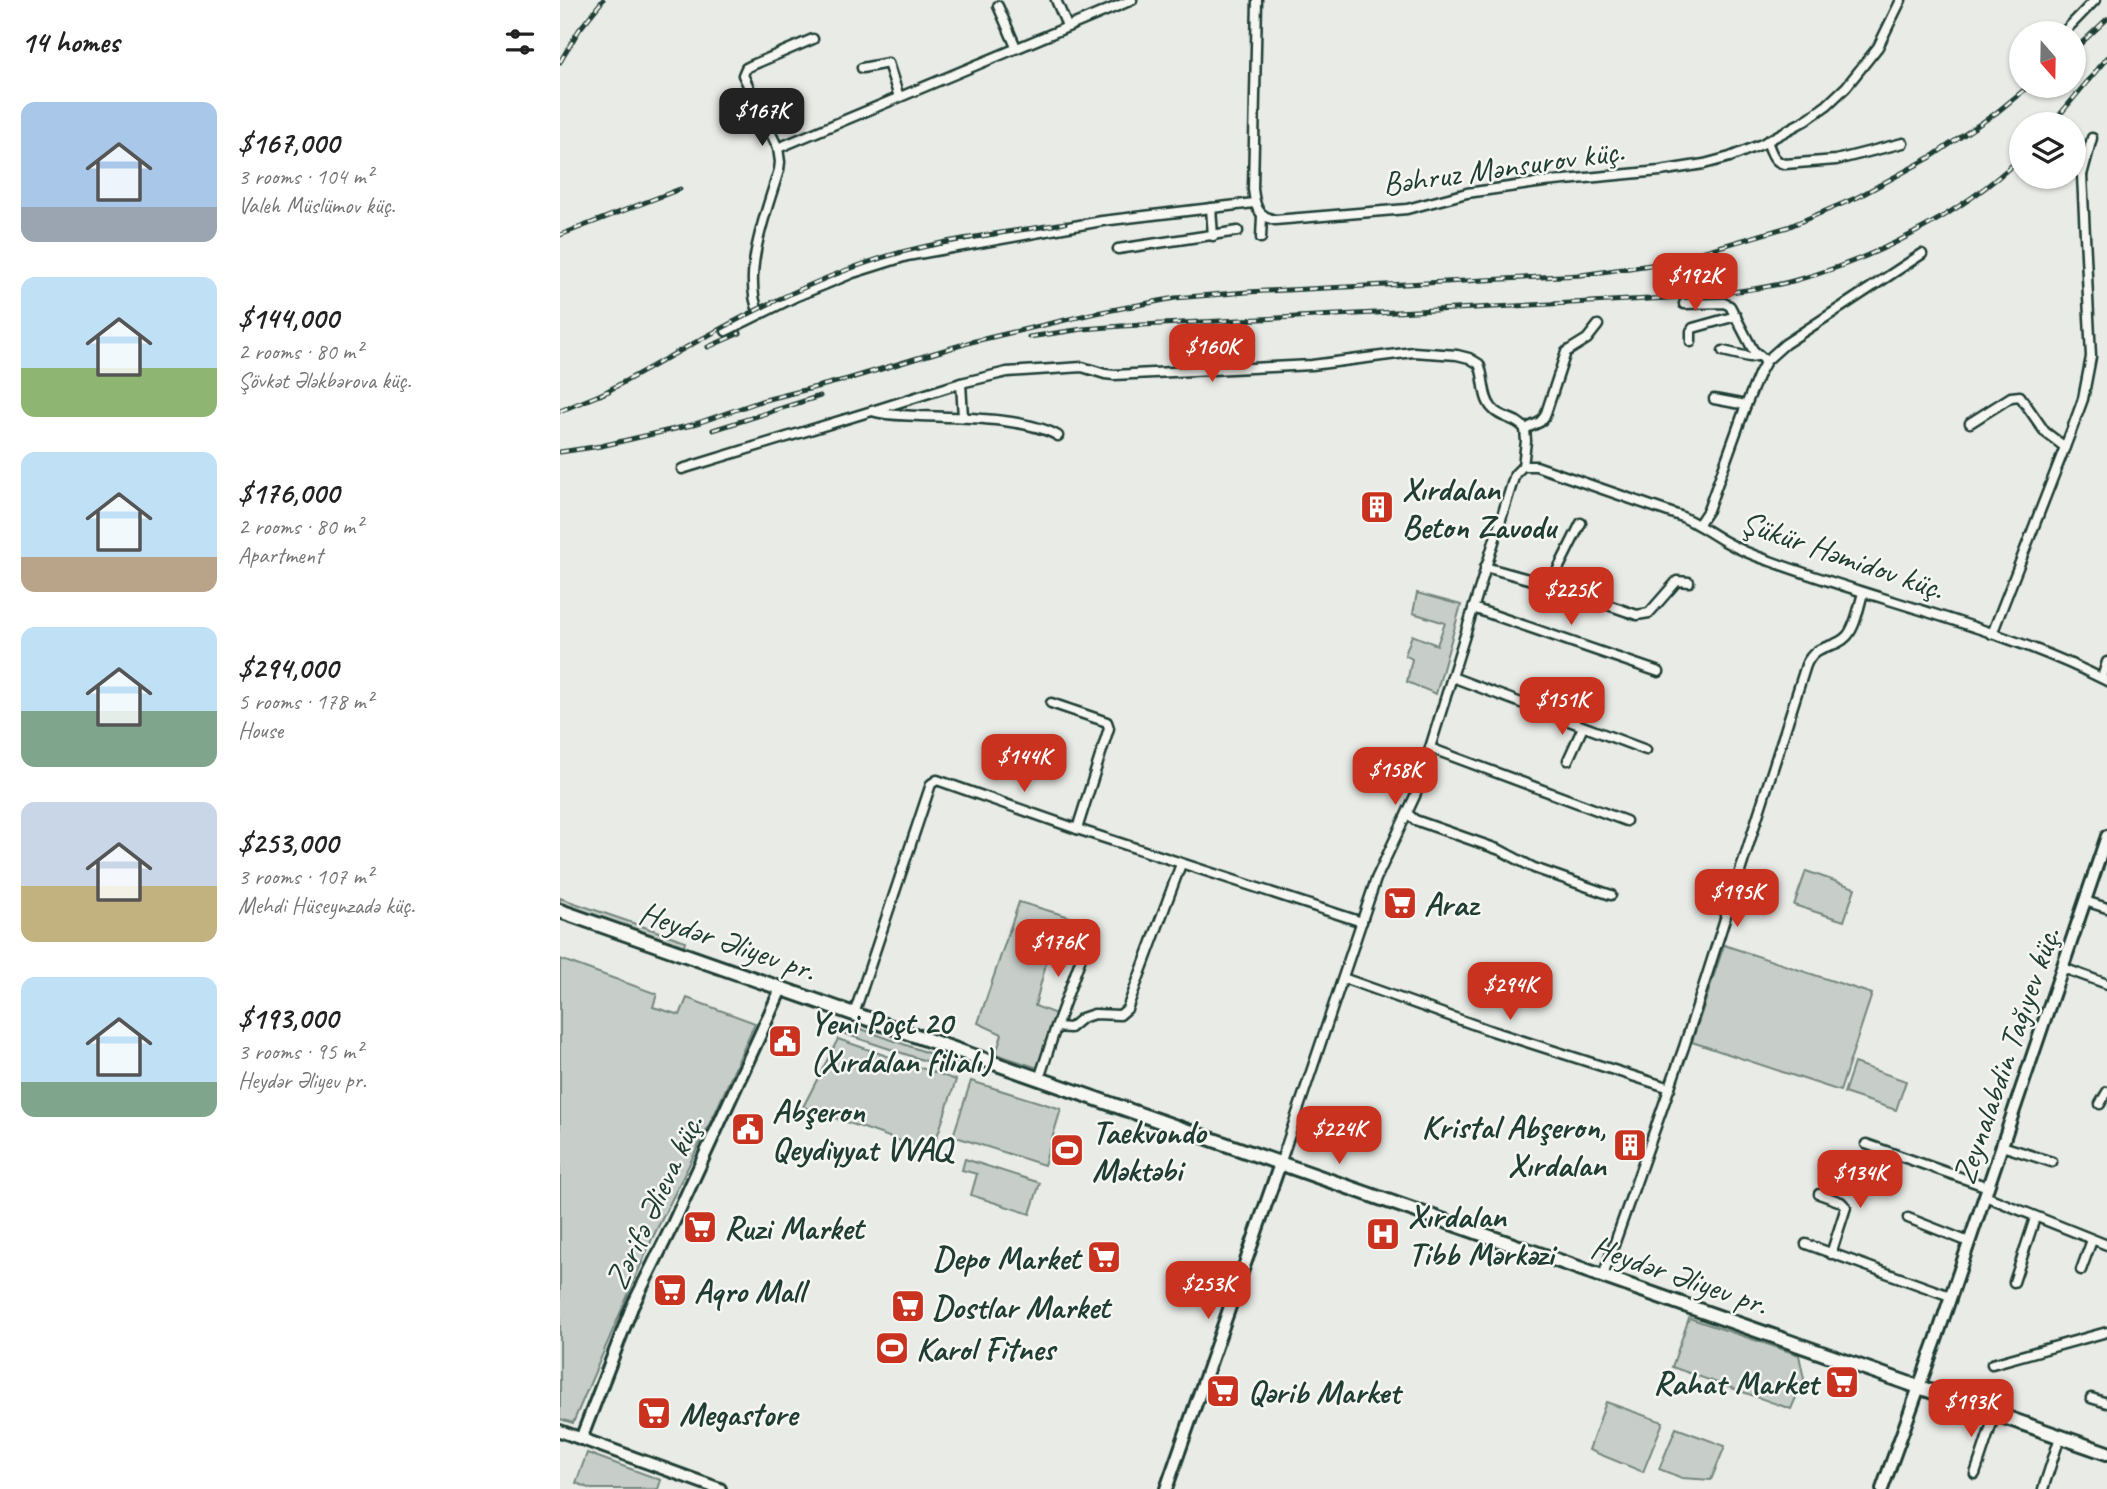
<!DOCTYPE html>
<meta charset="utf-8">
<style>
:root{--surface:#fff;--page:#f2f2f2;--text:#222;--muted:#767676;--accent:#c8321e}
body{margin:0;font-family:Caveat,sans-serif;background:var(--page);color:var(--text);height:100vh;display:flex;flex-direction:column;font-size:26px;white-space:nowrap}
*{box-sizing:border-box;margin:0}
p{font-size:23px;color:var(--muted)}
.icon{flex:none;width:38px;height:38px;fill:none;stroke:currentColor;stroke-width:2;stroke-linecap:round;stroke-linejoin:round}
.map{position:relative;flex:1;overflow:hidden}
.drawer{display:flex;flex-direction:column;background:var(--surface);width:560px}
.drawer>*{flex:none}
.needle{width:46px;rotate:160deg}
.fabs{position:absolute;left:1449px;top:21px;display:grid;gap:14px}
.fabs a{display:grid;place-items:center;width:77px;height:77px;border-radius:50%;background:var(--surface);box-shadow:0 2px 5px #0004;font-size:35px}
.price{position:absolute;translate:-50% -60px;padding:0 16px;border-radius:14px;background:var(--accent);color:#fff;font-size:23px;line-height:46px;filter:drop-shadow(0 2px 4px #0008)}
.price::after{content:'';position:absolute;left:50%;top:42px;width:21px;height:16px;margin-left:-10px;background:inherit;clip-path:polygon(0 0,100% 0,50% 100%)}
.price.selected{background:#222;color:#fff}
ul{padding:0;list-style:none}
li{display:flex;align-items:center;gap:21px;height:175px;padding:0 21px}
li span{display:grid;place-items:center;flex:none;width:196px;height:140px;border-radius:14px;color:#555}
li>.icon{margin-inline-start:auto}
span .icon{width:84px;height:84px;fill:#fffc;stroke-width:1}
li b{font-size:30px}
h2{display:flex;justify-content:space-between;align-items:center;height:84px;padding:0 21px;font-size:30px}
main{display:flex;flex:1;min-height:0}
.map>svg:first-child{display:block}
</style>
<main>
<section class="drawer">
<h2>14 homes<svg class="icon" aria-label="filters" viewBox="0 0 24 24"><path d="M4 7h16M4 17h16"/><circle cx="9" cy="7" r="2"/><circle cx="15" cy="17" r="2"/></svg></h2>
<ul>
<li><span style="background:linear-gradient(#a9c7e8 75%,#9aa5b1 0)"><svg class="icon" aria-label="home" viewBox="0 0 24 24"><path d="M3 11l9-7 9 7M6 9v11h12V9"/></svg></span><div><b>$167,000</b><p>3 rooms · 104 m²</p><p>Valeh Müslümov küç.</p></div></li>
<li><span style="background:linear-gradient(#bfe0f5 65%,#8fb573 0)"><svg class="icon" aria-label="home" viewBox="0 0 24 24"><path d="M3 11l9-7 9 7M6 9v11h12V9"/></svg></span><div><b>$144,000</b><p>2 rooms · 80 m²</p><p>Şövkət Ələkbərova küç.</p></div></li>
<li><span style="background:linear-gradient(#bfe0f5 75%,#b9a48a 0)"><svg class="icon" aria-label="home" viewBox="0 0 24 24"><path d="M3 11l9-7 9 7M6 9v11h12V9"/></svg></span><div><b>$176,000</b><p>2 rooms · 80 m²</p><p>Apartment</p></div></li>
<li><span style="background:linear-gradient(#bfe0f5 60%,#7fa58c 0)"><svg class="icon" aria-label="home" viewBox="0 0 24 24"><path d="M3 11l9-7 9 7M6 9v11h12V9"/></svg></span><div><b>$294,000</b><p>5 rooms · 178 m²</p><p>House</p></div></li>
<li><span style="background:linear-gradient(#c9d6e8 60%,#c2b280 0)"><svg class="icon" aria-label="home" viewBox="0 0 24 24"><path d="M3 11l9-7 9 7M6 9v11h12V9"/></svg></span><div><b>$253,000</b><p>3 rooms · 107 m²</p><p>Mehdi Hüseynzadə küç.</p></div></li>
<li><span style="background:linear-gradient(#bfe0f5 75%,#7fa58c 0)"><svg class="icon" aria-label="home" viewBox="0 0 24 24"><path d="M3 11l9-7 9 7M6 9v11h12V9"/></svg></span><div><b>$193,000</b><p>3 rooms · 95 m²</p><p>Heydər Əliyev pr.</p></div></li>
</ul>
</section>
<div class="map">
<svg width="1547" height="1489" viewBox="0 0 1547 1489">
<rect width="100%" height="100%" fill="#e9ebe7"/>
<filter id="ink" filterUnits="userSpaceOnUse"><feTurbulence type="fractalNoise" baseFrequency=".0143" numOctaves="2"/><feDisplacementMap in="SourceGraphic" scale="14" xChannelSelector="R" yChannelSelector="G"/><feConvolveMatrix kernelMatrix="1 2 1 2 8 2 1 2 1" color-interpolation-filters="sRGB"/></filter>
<g filter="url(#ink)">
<!-- green -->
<g fill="#c7cec9" stroke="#73867e" stroke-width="2">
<path d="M 857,593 L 901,605 L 876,694 L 847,682 L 852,659 L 845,655 L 852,635 L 877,645 L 885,623 L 853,613 Z"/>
<path d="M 1246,871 L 1295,888 L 1284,921 L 1234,905 Z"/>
<path d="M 0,898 L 125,941 L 124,946 L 0,903 Z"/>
<path d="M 459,902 L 527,922 L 520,943 L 493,936 L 475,1006 L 496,1014 L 478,1068 L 436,1054 L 442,1034 L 418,1023 Z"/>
<path d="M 1164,945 L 1312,994 L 1280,1091 L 1132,1042 Z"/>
<path d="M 0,959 L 97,994 L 93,1007 L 120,1015 L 127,998 L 195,1023 L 156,1111 L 92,1239 L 13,1423 L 0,1419 Z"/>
<path d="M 290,1025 L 399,1064 L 399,1072 L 282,1033 Z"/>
<path d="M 278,1039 L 396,1080 L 372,1152 L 243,1107 Z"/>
<path d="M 1294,1063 L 1346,1081 L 1336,1110 L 1284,1093 Z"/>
<path d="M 411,1081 L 501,1109 L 484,1165 L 393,1136 Z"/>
<path d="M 405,1159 L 480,1183 L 470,1214 L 411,1195 L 417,1174 L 402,1170 Z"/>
<path d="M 1129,1318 L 1239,1355 L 1244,1379 L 1231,1409 L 1112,1367 Z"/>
<path d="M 1046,1402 L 1103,1422 L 1083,1472 L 1029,1450 Z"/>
<path d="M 1116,1428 L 1165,1446 L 1151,1480 L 1122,1478 L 1099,1469 Z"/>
<path d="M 27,1453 L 101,1480 L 98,1489 L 31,1489 L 16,1483 Z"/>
</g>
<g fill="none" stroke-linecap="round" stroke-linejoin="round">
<!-- minor casing -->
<g stroke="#1f3d34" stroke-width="13">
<g id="minor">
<path d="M 496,0 L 507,26"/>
<path d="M 697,0 L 693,189 C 695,206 697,216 715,220 L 847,209 L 907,193 L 984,182 L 1100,171 L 1144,164 L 1170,157 L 1202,144 L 1246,120 L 1267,105 L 1286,87 L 1318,47 L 1341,0"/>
<path d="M 438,6 L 456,47"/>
<path d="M 1503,33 L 1535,0"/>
<path d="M 302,68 L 328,63 L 339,97"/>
<path d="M 1207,141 C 1211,151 1213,162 1225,164 L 1276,160 L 1343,143"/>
<path d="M 218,148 L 572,0"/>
<path d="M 1522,175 L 1532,138"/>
<path d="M 651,208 L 653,236"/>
<path d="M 701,238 L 702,216"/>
<path d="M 558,249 L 678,231"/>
<path d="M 1124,304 L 1164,303 L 1170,306 L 1193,350 L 1206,361"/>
<path d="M 199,313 C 181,274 207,210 219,170 L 220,162 L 218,148 L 183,75 L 186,68 L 190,66 L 253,39"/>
<path d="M 166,331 L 237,296 L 293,273 L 347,256 L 542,221 L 694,203"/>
<path d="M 1131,342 L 1131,331 L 1133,328 L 1176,316"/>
<path d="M 1163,351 L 1189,357 L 1197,356"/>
<path d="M 401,383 L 403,417"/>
<path d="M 1154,399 L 1186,405"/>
<path d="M 312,411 L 401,383 L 447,372 L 522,367 L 545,374 L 554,375 L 752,365 L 853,352 L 897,355 L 909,358 L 919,364 C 925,377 922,397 932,408 C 940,419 957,417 965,429 L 966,441 L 963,466"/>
<path d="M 1410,423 L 1451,397 L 1460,396 L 1485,432 L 1505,447"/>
<path d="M 965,429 L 980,422 L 985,416 L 1006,352 L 1027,339 L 1038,325"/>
<path d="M 963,466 L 976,466 L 1120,516 C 1137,523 1150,533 1166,542 C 1180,550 1195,556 1210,561 C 1322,602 1441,627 1547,681"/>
<path d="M 122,469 L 312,411 C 327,416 344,415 360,416 C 396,417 469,418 498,436"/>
<path d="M 1138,525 L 1148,510 L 1186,405 L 1199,374 L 1206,361 L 1225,344 L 1362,254"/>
<path d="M 925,567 L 990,585 L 1077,615 L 1089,613 L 1117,581 L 1129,582"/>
<path d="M 990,585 L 1021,523"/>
<path d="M 913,608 L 1099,672"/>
<path d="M 1432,634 L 1512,429 L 1523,399 L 1531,357 L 1522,175 L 1514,166"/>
<path d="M 892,677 L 1086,750"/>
<path d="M 1542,678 L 1547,662"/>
<path d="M 491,703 L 547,722 L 549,728 L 517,829"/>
<path d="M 870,748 L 1066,821"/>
<path d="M 1008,760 L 1023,727"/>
<path d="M 848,814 L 855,820 L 940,850 L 974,868 L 1051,895"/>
<path d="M 1525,901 L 1547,908"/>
<path d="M 487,953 C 498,931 499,932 523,940 L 524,946 L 522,955 L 496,1027"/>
<path d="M 1503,968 L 1547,984"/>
<path d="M 783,978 L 929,1030 L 1110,1088"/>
<path d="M 294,1014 L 371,784 L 377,780 L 517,829 L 802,922"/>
<path d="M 479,1079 L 496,1027 L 510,1028 L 522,1018 L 534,1014 L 560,1015 L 567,1009 L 621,864"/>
<path d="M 1540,1104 L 1547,1092"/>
<path d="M 1306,1144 L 1428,1187"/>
<path d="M 1442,1146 L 1492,1162"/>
<path d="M 720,1164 L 816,879 L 855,796 L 955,474 L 963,466"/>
<path d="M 1259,1194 L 1281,1202 L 1286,1207 L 1271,1254"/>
<path d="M 1425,1196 L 1547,1245"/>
<path d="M 1348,1218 L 1409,1242"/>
<path d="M 1246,1244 L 1390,1296"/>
<path d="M 1521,1270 L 1532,1240"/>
<path d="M 1043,1276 L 1124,1047 L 1246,665 C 1257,641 1273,651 1287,636 C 1296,626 1299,606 1303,593"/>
<path d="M 1454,1282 L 1475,1218"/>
<path d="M 1432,1364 L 1547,1332"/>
<path d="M 1531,1398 L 1547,1403"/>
<path d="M 1415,1474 L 1435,1414"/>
<path d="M 1483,1489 L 1500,1437"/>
</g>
</g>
<!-- tertiary casing -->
<g stroke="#1f3d34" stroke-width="16">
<g id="tertiary">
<path d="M 0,1431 L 160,1489"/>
<path d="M 21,1439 L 72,1307 L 112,1226 L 221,989"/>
<path d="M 606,1489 L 720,1164"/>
<path d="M 1322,1489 L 1376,1340 L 1547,836"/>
</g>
</g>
<!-- secondary casing -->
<g stroke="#1f3d34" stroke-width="18">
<path id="secondary" d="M 0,911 L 1547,1453"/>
</g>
<!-- minor -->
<use href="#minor" stroke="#f6f6f2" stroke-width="8"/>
<!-- tertiary -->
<use href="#tertiary" stroke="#f6f6f2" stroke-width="10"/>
<!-- secondary -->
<use href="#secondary" stroke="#f6f6f2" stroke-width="12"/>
<!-- rail casing -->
<g stroke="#1f3d34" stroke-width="5">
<g id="rail">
<path d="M 1514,50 L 1547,19"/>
<path d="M 0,62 L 19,30 L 43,0"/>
<path d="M 1492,124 L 1547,58"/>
<path d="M 0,235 L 120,189"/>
<path d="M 469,337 L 523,329 L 562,326 L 1129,297 C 1163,293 1196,290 1229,282 C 1309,262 1401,215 1461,157"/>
<path d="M 148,347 L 180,333"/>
<path d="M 40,395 C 129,347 216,293 312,261 C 374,240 441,234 505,223"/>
<path d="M 0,411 L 49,391"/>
<path d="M 153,430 L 260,396"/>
<path d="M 0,452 L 41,446 L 132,425 L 201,401 L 288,379 L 411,342 L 531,314 L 615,298 L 687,292 L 1021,275 L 1104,263 L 1228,227 L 1298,197 L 1371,157 L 1436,113 L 1469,86"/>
</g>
</g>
<!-- rail -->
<use href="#rail" stroke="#f6f6f2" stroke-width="2.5" stroke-dasharray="8" stroke-linecap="butt"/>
</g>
</g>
<!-- icons -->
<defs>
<g id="building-square" transform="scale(1.75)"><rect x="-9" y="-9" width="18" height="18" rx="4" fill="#c8321e" stroke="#f6f6f2"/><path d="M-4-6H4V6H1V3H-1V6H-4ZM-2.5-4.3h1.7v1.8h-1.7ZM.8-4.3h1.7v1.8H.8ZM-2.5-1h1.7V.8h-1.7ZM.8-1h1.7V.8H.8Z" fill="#fff"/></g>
<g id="supermarket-square" transform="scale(1.75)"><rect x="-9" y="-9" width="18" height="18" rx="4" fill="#c8321e" stroke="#f6f6f2"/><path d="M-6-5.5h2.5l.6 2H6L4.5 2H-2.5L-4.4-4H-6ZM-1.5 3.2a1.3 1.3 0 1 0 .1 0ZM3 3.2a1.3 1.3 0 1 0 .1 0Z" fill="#fff"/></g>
<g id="civic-square" transform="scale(1.75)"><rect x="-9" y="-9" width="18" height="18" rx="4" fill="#c8321e" stroke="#f6f6f2"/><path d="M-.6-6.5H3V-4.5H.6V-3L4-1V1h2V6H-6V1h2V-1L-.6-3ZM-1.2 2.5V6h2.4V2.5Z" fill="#fff"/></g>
<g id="stadium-square" transform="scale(1.75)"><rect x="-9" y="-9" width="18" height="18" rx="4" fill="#c8321e" stroke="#f6f6f2"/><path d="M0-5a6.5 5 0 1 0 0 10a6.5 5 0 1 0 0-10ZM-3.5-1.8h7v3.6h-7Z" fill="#fff"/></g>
<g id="hospital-square" transform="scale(1.75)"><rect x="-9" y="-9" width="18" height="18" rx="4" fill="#c8321e" stroke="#f6f6f2"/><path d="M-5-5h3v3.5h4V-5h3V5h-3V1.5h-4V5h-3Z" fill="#fff"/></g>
</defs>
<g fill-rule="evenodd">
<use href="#building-square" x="817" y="507"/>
<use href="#supermarket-square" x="840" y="903"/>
<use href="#civic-square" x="225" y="1041"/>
<use href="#civic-square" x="188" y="1129"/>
<use href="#building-square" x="1070" y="1145"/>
<use href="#stadium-square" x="507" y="1150"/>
<use href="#supermarket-square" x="140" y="1227"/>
<use href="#hospital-square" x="823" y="1234"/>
<use href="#supermarket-square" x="544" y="1257"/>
<use href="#supermarket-square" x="110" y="1290"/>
<use href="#supermarket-square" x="348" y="1306"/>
<use href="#stadium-square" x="332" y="1348"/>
<use href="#supermarket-square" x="1282" y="1382"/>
<use href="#supermarket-square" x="663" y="1391"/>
<use href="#supermarket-square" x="94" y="1413"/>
</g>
<g text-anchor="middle" stroke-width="5" stroke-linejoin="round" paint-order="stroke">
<!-- street labels -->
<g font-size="33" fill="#1f3d34" stroke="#f6f6f2">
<text transform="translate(943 166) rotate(-8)" y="12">Bəhruz Mənsurov küç.</text>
<text transform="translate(1283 554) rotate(19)" y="12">Şükür Həmidov küç.</text>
<text transform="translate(168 940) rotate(19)" y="12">Heydər Əliyev pr.</text>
<text transform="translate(1445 1055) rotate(-71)" y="12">Zeynalabdin Tağıyev küç.</text>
<text transform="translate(93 1201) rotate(-65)" y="12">Zərifə Əlieva küç.</text>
<text transform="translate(1120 1274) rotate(19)" y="12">Heydər Əliyev pr.</text>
</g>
<!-- poi labels -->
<g font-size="33" font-weight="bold" fill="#1f3d34" stroke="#f6f6f2" text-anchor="start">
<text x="842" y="500">Xırdalan<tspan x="842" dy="38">Beton Zavodu</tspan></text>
<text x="864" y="915">Araz</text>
<text x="250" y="1034">Yeni Poçt 20<tspan x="250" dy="38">(Xırdalan filialı)</tspan></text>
<text x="212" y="1122">Abşeron<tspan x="212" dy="38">Qeydiyyat VVAQ</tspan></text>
<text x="1046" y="1138" text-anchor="end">Kristal Abşeron,<tspan x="1046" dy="38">Xırdalan</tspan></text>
<text x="532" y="1143">Taekvondo<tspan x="532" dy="38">Məktəbi</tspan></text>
<text x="848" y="1227">Xırdalan<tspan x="848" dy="38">Tibb Mərkəzi</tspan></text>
<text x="164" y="1239">Ruzi Market</text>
<text x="520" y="1269" text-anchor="end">Depo Market</text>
<text x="134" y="1302">Aqro Mall</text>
<text x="372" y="1318">Dostlar Market</text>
<text x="356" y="1360">Karol Fitnes</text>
<text x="1258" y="1394" text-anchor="end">Rahat Market</text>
<text x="688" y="1403">Qərib Market</text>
<text x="119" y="1425">Megastore</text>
</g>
</g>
</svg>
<div class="fabs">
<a><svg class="needle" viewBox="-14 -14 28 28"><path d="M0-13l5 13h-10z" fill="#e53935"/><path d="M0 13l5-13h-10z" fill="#767676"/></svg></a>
<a><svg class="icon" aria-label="layers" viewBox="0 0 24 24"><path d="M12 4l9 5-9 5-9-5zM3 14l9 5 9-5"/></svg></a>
</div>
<b class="price selected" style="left:202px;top:148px">$167K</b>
<b class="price" style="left:1135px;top:313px">$192K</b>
<b class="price" style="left:652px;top:384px">$160K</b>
<b class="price" style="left:1011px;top:627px">$225K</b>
<b class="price" style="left:1002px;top:737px">$151K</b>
<b class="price" style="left:464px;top:794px">$144K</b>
<b class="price" style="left:835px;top:807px">$158K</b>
<b class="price" style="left:1177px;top:929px">$195K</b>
<b class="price" style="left:498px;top:979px">$176K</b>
<b class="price" style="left:950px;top:1022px">$294K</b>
<b class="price" style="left:779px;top:1166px">$224K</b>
<b class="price" style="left:1300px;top:1210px">$134K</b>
<b class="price" style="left:648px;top:1321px">$253K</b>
<b class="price" style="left:1411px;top:1439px">$193K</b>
</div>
</main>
